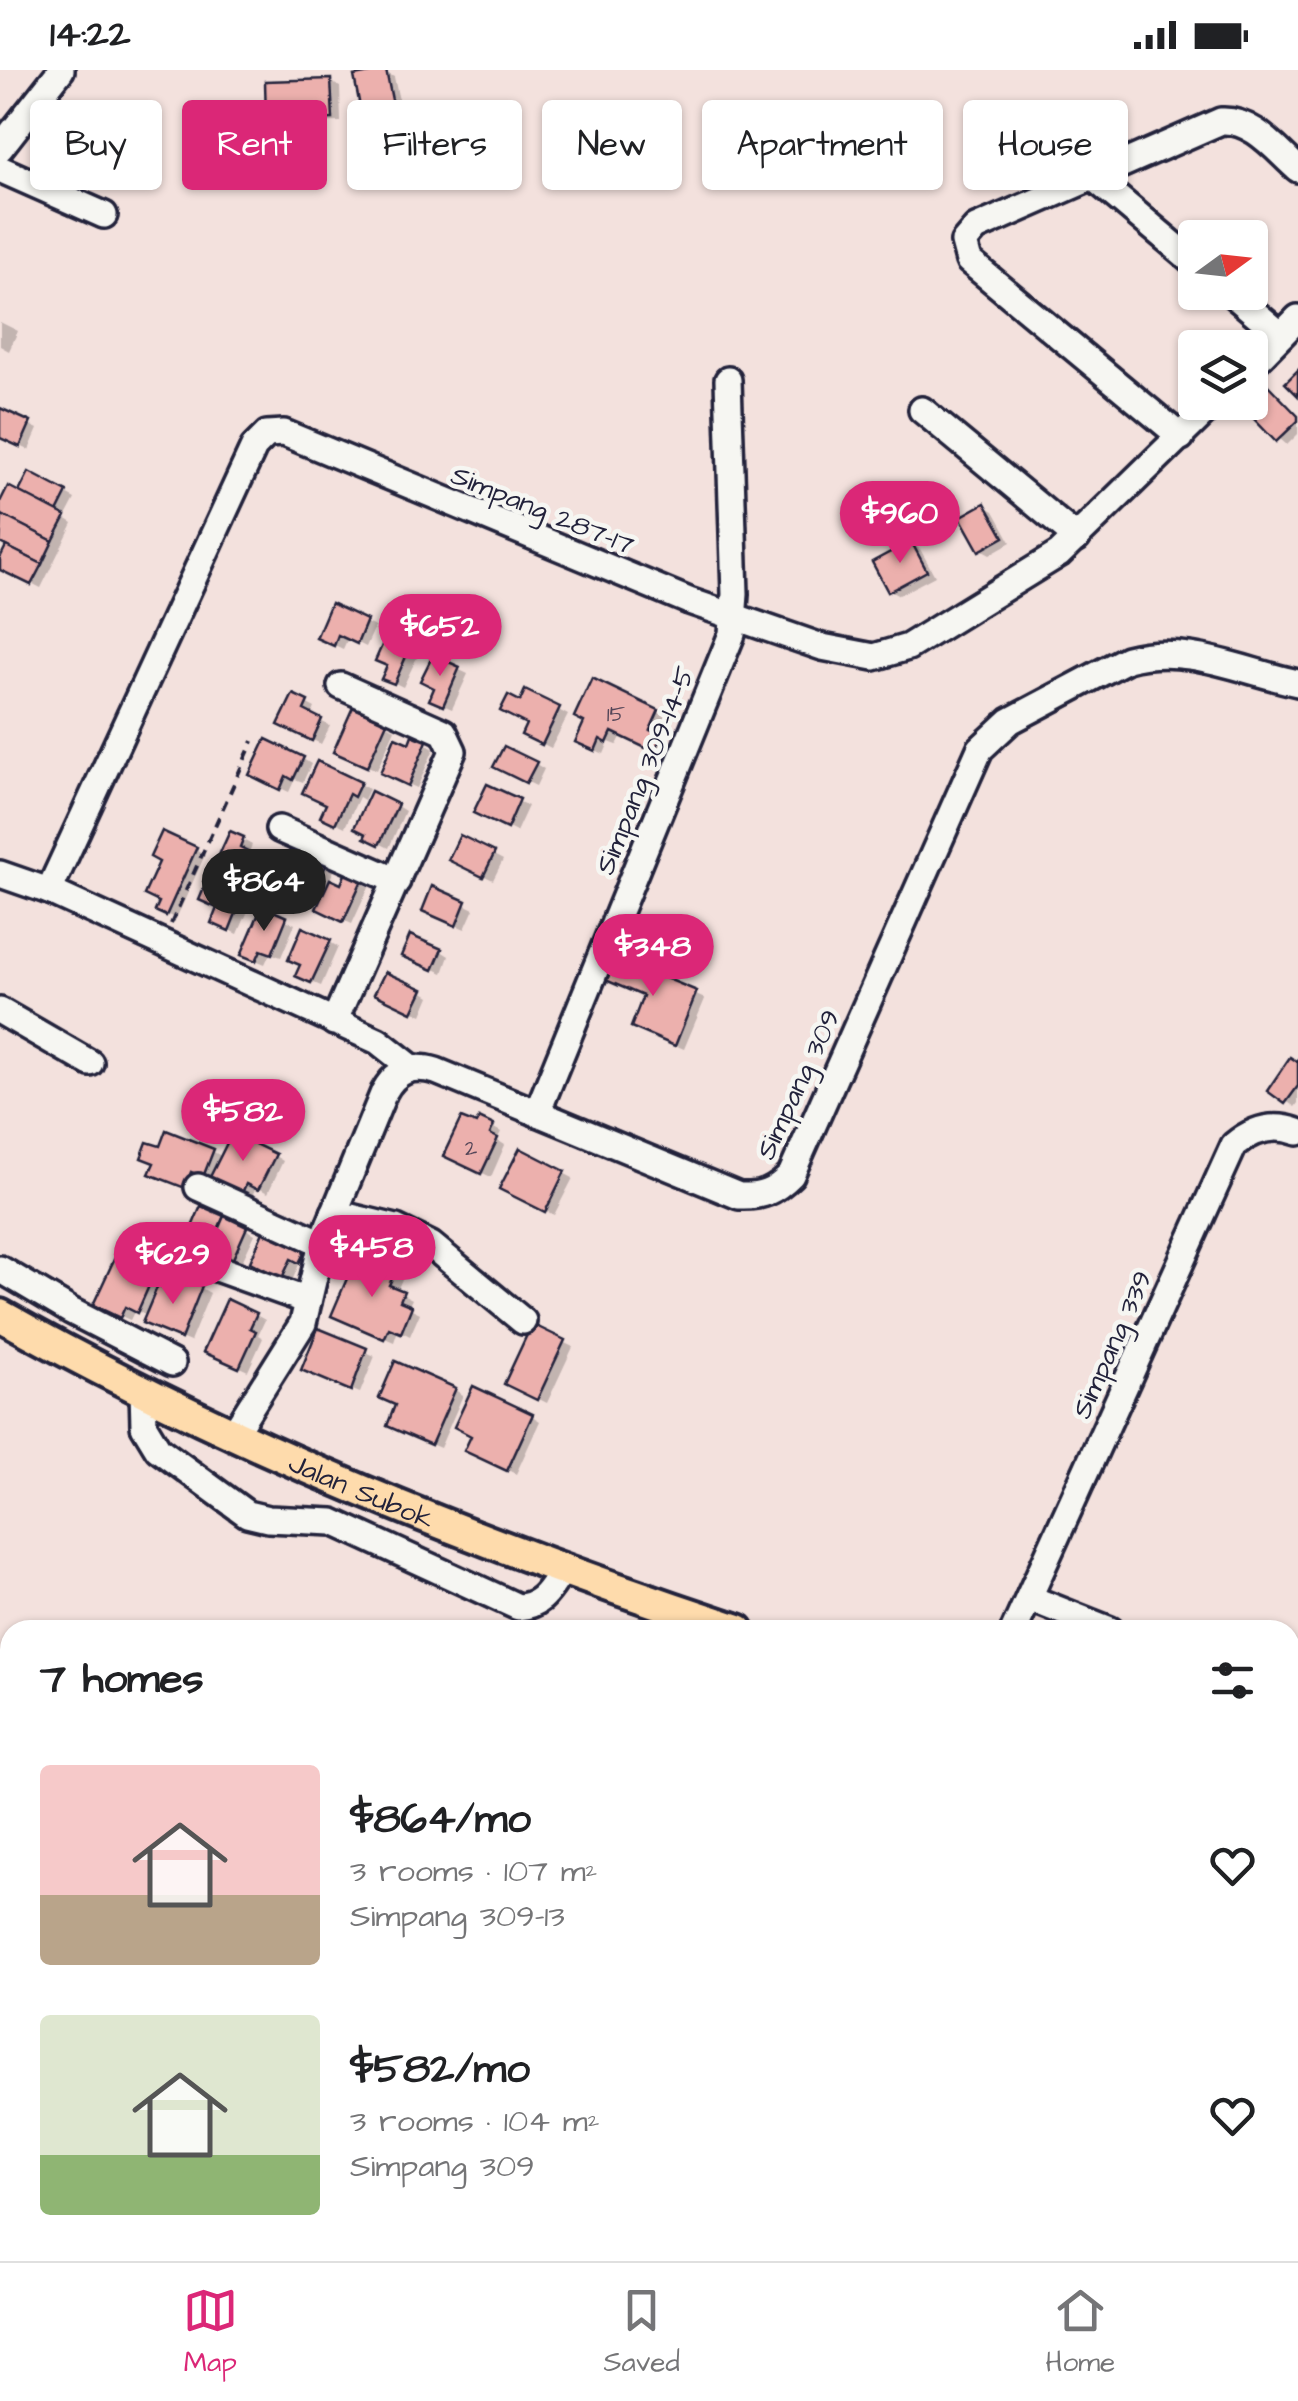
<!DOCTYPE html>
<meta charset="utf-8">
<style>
:root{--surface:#fff;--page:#f2f2f2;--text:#202124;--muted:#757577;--line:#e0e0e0;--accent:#db2777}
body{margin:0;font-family:"Architects Daughter",sans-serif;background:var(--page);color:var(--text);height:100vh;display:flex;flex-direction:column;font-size:38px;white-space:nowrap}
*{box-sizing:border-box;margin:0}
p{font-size:32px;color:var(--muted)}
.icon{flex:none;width:55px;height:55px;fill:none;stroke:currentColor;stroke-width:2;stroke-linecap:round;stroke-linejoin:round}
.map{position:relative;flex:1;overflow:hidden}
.details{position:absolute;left:0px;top:1550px;width:1300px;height:642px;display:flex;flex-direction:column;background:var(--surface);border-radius:30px 30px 0 0;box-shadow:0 2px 8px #0004}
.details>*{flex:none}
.hud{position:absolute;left:30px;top:30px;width:1240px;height:90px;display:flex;gap:20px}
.needle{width:65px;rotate:75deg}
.buttons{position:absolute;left:1178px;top:150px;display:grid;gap:20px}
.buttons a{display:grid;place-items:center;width:90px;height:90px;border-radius:10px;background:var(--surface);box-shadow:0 2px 8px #0004;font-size:50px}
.price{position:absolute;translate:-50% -85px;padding:0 22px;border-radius:35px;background:var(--accent);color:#fff;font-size:32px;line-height:65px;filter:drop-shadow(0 2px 5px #0008)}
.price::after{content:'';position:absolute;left:50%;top:60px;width:30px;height:22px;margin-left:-15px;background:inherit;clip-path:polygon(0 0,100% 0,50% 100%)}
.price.selected{background:#222;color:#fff}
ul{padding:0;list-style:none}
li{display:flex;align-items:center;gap:30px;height:250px;padding:0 40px}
li span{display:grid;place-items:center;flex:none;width:280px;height:200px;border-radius:10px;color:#555}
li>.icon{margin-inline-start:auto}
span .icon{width:120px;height:120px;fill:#fffc;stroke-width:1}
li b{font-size:42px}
h2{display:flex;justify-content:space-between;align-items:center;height:120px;padding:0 40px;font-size:42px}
.pill{padding:0 35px;border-radius:10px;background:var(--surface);box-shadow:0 2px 8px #0004;font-size:35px;line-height:90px}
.pill.selected{background:var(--accent);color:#fff}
.status{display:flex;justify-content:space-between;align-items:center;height:70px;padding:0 50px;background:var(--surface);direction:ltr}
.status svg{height:28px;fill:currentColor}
.menu{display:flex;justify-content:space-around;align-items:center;height:140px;border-top:2px solid var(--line);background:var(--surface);font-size:28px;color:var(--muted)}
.menu a{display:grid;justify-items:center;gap:5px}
.menu .selected{color:var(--accent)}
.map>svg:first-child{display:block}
</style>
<div class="status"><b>14:22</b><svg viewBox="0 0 49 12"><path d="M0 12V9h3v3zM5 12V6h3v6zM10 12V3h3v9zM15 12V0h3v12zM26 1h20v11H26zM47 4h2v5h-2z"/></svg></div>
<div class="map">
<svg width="1298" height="2191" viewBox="0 0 1298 2191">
<rect width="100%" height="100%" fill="#f3e1dd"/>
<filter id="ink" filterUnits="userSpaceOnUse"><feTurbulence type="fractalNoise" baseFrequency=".01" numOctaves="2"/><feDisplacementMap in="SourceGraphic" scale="20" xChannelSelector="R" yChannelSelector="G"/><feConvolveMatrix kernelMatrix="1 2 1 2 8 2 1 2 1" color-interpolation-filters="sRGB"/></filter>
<g filter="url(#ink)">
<!-- green -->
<path fill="#b8e7a6" stroke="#6d8470" stroke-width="2.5" d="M 0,1663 L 10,1669 L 10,1930 L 0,1941 Z"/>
<!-- shadow -->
<g fill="#0003">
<path d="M 385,2 L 394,7 L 401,40 L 372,45 L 363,40 Z"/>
<path d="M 331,12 L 340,17 L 341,52 L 278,54 L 269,49 Z"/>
<path d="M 0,252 L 18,261 L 9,281 L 0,276 Z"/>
<path d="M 1264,314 L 1298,345 L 1298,364 L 1287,375 L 1257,349 L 1264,342 Z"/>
<path d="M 0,341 L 38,359 L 29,380 L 0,367 Z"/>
<path d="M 30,405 L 75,429 L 65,448 L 73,453 L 41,518 L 0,497 L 9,475 L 0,470 L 0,456 L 5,445 L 0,438 L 20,426 Z"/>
<path d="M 985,436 L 994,441 L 1011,472 L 990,484 L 981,479 Z"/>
<path d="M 911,474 L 920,479 L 935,506 L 899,525 L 890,520 Z"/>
<path d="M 332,537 L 375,557 L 366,577 L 348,568 L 343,579 L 328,572 Z"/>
<path d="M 389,565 L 420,581 L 403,617 L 385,608 L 390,596 Z"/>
<path d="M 434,588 L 468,604 L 452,639 L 441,634 Z"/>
<path d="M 526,623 L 568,645 L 551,678 L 524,664 L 529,653 L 521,634 Z"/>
<path d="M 294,627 L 315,638 L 311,646 L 330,656 L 321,674 L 290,659 Z"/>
<path d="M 354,640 L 395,659 L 377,700 L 345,686 Z"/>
<path d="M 658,642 L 666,647 L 658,666 L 669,672 L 664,685 L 622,665 L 617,675 L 609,672 L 604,684 L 587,676 L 587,652 Z"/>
<path d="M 426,674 L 434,679 L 417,718 L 392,707 L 410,677 Z"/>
<path d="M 303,689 L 311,694 L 303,712 L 295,709 L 289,722 L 261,709 Z"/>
<path d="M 318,694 L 369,719 L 364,730 L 359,727 L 345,757 L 323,746 L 328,734 Z"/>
<path d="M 536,694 L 544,699 L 536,716 L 505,701 Z"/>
<path d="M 488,717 L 528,736 L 516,762 L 485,747 Z"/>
<path d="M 397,736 L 405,741 L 389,778 L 367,767 Z"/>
<path d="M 163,764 L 205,785 L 176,849 L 158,840 L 162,832 Z"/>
<path d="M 232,764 L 252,775 L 248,784 L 265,793 L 257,812 L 227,798 Z"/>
<path d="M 462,768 L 503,790 L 493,810 L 460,794 Z"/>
<path d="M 311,790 L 337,794 L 329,811 L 342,817 L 347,806 L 369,817 L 352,854 L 299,830 L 296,837 L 268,824 L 285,799 Z"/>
<path d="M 208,814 L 251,834 L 238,864 L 223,857 L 220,838 Z"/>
<path d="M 434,820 L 474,839 L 465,859 L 433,845 Z"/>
<path d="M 263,840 L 295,854 L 281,887 L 270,883 L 265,894 L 253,889 Z"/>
<path d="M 330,872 L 338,877 L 321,916 L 307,910 Z"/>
<path d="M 441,881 L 449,886 L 443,903 L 413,890 Z"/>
<path d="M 612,888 L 705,929 L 684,979 L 642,961 L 646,926 Z"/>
<path d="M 422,921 L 430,926 L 422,945 L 386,928 Z"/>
<path d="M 1298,993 L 1298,1033 L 1295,1037 L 1270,1020 Z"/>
<path d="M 492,1057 L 501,1062 L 497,1070 L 505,1075 L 491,1107 L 455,1090 L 477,1058 Z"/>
<path d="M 212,1081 L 223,1087 L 275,1086 L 283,1091 L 268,1123 L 256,1117 L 252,1126 L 213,1107 L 195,1121 L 161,1108 Z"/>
<path d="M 521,1081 L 573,1108 L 554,1145 L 511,1123 Z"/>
<path d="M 246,1159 L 255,1164 L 240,1196 L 197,1177 Z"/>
<path d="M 303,1184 L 312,1189 L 309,1196 L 300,1192 L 292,1211 L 262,1196 Z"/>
<path d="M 144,1197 L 153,1202 L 149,1210 L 171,1223 L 201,1218 L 210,1223 L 190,1272 L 154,1257 L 148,1246 L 135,1240 L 130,1250 L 105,1239 Z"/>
<path d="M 394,1204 L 402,1209 L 397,1221 L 412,1229 L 408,1237 L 420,1243 L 410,1266 L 398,1260 L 394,1272 L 343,1250 Z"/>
<path d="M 256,1245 L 265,1250 L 258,1265 L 263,1268 L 248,1301 L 215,1286 Z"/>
<path d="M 534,1258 L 573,1277 L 547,1333 L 507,1313 Z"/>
<path d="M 319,1262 L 375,1286 L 360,1323 L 313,1304 Z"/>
<path d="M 455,1320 L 463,1325 L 440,1378 L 398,1360 L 398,1335 Z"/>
<path d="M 532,1346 L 540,1351 L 516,1404 L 476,1385 Z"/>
</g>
<!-- building -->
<g fill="#ecb0ad" stroke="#22223b" stroke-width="2.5">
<path d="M 386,0 L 393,35 L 361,42 L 354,6 Z"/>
<path d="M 331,9 L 333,49 L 266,50 L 265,11 Z"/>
<path d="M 1298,300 L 1298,326 L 1285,313 Z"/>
<path d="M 1264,311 L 1298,346 L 1298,351 L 1276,372 L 1254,349 L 1261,342 L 1250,331 L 1250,325 Z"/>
<path d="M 0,338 L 31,352 L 20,377 L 0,368 Z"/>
<path d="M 29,402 L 67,422 L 57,442 L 19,422 Z"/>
<path d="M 8,416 L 66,446 L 53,471 L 0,444 L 0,432 Z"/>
<path d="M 985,433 L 1004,467 L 979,481 L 960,447 Z"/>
<path d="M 2,445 L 53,471 L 42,494 L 0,473 Z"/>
<path d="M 911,471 L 927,501 L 888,522 L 872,492 Z"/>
<path d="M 6,476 L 42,494 L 31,515 L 0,500 L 0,488 Z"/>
<path d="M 331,533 L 367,550 L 357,574 L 338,565 L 334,576 L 316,568 Z"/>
<path d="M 388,562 L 412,573 L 394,614 L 381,609 L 387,596 L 375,591 Z"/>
<path d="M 433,585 L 460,597 L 443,636 L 429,630 L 434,618 L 420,611 Z"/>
<path d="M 592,608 L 659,640 L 650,660 L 662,665 L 654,682 L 612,662 L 607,673 L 600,669 L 595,681 L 575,672 L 584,652 L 574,647 Z"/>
<path d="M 525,620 L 560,637 L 542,675 L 521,665 L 526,654 L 500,641 L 508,625 L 520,631 Z"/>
<path d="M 293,624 L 308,631 L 304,640 L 322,649 L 312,671 L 278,655 Z"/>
<path d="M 353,637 L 387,652 L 367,697 L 333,682 Z"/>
<path d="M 412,665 L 427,671 L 408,716 L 380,703 L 395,667 L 409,673 Z"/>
<path d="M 266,669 L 304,687 L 293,710 L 286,706 L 280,720 L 249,705 Z"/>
<path d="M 504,676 L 537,692 L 526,713 L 493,697 Z"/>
<path d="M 317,691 L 361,712 L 354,727 L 349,724 L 335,754 L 320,747 L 326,734 L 302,723 Z"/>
<path d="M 487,714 L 520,729 L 507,759 L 473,743 Z"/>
<path d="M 371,721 L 398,734 L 379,775 L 364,768 L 366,764 L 354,758 Z"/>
<path d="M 162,761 L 197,777 L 166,846 L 155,841 L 159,832 L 144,825 L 159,792 L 150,787 Z"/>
<path d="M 230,761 L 244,767 L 240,777 L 258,786 L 247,809 L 215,794 Z"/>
<path d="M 460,765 L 495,782 L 483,807 L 448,790 Z"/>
<path d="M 291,778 L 310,787 L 313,780 L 330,787 L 307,836 L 290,827 L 287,834 L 257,820 L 271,789 L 283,795 Z"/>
<path d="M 346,802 L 362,810 L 343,852 L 316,839 L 330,809 L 341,814 Z"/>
<path d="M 207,811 L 243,826 L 229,861 L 211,853 L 217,838 L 199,830 Z"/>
<path d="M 432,816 L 466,831 L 456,856 L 422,841 Z"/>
<path d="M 262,836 L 287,847 L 272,884 L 261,880 L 256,891 L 241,885 Z"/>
<path d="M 302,857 L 331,870 L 311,913 L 295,906 L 300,895 L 288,890 Z"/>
<path d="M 410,865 L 442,879 L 433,900 L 401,886 Z"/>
<path d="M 610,885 L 697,921 L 675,976 L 631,957 L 643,926 L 601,908 Z"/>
<path d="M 385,902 L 423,919 L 412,942 L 374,924 Z"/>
<path d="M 1290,987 L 1296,991 L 1298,989 L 1298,1016 L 1285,1034 L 1267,1021 Z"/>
<path d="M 461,1048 L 476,1054 L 479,1048 L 494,1055 L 490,1064 L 498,1068 L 481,1104 L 443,1086 Z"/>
<path d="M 166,1060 L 214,1079 L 203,1107 L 191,1102 L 185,1118 L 149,1104 L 154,1093 L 141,1088 L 147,1072 L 160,1076 Z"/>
<path d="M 232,1063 L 276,1084 L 258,1120 L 246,1114 L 242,1123 L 210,1107 Z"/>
<path d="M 520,1078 L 565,1101 L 545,1142 L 499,1119 Z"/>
<path d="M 201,1136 L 224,1146 L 208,1183 L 185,1173 Z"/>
<path d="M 224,1146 L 247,1157 L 231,1193 L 208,1183 Z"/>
<path d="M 263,1162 L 305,1181 L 299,1193 L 291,1189 L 282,1208 L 250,1192 Z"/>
<path d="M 118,1181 L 146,1194 L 141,1203 L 152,1209 L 137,1243 L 125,1237 L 120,1248 L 93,1235 Z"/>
<path d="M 357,1185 L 395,1202 L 389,1215 L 404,1221 L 400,1231 L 412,1236 L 401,1263 L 389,1258 L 384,1269 L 331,1246 Z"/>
<path d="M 176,1205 L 202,1216 L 181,1269 L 142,1253 L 158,1215 L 170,1220 Z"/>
<path d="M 227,1229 L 257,1243 L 250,1258 L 256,1261 L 239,1298 L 203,1282 Z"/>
<path d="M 532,1254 L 565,1270 L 537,1330 L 504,1314 Z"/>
<path d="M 318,1258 L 367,1278 L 351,1321 L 301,1300 Z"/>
<path d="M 395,1291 L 456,1318 L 431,1375 L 387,1356 L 395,1335 L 379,1328 Z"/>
<path d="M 473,1316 L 533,1344 L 507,1401 L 464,1381 L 471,1366 L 454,1357 Z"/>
</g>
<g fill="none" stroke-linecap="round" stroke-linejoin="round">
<!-- minor casing -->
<g stroke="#22223b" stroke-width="32">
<g id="minor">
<path d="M 0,78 L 61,0"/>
<path d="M 0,99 L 104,145"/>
<path d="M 1094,108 L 1195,193"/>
<path d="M 1230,222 L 1281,265"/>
<path d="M 1250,297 L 1298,248"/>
<path d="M 922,340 L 1077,468"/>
<path d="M 1181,367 L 969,191 L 964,172 L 976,158 L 1221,51 C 1253,49 1276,80 1298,99"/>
<path d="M 279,759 L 397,811"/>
<path d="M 0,804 L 49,821 L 378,971 L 411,997"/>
<path d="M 49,821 L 254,377 L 267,364 L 284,363 L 689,531 L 822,577 L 874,587 L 908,577 L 1059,484 L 1215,332"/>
<path d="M 0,941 L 90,993"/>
<path d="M 334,952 L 453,681 L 444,662 L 341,616"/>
<path d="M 537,1043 L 732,564 L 735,524 L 728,310"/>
<path d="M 198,1117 L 322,1173"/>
<path d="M 334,1143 L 396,1158 L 431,1175 L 523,1251"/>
<path d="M 177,1184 L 308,1231"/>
<path d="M 0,1199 L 71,1241 L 172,1293"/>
<path d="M 143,1320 L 144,1356 L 158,1379 L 247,1444 L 268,1449 L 333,1452 L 518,1537 C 542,1536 549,1520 562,1501"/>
<path d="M 234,1363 L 303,1253 L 322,1173 L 384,1022 C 396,1000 412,994 436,1001 L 739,1126 C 762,1127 774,1122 791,1105 L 980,679 L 1010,651 L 1127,589 C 1186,573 1241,601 1298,613"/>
<path d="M 1029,1528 L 1110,1560"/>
<path d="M 1014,1560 L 1234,1075 C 1253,1059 1274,1053 1298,1062"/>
<path d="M 1290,1623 L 1298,1620"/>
</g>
</g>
<!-- major casing -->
<g stroke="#22223b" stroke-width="38">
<g id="major">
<path id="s1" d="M 0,1245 C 234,1377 484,1476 738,1560"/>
<path d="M 1290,1853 L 1298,1857"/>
</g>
</g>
<!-- path -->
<g stroke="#22223b" stroke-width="4" stroke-dasharray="10 8" stroke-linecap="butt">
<path d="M 171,854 L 253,671"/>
<path d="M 243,2182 L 245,2191"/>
<path d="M 716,2182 L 743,2191"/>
<path d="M 2,2191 L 10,2166"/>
</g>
<!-- minor -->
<use href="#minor" stroke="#f6f6f2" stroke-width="25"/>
<!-- major -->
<use href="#major" stroke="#fedbac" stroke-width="30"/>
</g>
</g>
<g text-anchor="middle" stroke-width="9" stroke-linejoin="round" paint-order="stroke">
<!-- number labels -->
<g font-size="22" fill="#544658">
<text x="616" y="651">15</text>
<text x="471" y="1085">2</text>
</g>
<!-- street labels -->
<g font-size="28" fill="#22223b" stroke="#f6f6f2">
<text transform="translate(543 439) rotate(22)" y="10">Simpang 287-17</text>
<text transform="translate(644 700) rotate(-68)" y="10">Simpang 309-14-5</text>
<text transform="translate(797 1014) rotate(-65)" y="10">Simpang 309</text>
<text transform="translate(1111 1274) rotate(-66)" y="10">Simpang 339</text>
<text dy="10" stroke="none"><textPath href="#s1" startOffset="402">Jalan Subok</textPath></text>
</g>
</g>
</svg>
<div class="buttons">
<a><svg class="needle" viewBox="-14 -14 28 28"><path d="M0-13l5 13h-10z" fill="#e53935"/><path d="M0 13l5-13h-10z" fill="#757577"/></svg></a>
<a><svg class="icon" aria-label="layers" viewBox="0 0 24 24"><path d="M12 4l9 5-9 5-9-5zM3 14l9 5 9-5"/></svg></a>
</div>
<b class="price" style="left:900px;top:496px">$960</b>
<b class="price" style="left:440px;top:609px">$652</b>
<b class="price selected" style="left:264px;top:864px">$864</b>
<b class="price" style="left:653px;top:929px">$348</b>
<b class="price" style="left:243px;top:1094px">$582</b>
<b class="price" style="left:372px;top:1230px">$458</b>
<b class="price" style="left:173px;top:1237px">$629</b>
<div class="hud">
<a class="pill">Buy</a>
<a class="pill selected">Rent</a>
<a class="pill">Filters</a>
<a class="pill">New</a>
<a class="pill">Apartment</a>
<a class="pill">House</a>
</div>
<section class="details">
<h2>7 homes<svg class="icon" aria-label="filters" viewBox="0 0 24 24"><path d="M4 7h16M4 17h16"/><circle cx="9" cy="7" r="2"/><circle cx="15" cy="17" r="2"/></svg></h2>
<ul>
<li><span style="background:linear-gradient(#f6c9c9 65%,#b9a48a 0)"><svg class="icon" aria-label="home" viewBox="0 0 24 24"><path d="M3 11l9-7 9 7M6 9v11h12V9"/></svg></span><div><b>$864/mo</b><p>3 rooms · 107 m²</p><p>Simpang 309-13</p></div><svg class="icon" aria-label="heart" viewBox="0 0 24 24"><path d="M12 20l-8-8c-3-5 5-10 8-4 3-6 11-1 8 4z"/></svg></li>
<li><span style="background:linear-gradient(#dfe7d0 70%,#8fb573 0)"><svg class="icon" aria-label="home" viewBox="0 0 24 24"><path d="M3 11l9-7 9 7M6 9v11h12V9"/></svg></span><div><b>$582/mo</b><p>3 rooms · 104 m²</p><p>Simpang 309</p></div><svg class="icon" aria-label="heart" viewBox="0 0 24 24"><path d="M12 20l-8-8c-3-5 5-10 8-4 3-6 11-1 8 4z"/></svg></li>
</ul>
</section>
</div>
<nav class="menu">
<a class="selected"><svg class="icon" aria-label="map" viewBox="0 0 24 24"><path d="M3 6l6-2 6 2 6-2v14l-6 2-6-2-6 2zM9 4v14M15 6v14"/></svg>Map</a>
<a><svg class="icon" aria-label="saved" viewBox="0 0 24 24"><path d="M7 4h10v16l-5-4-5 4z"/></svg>Saved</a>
<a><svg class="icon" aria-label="home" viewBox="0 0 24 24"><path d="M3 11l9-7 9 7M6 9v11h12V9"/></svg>Home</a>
</nav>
